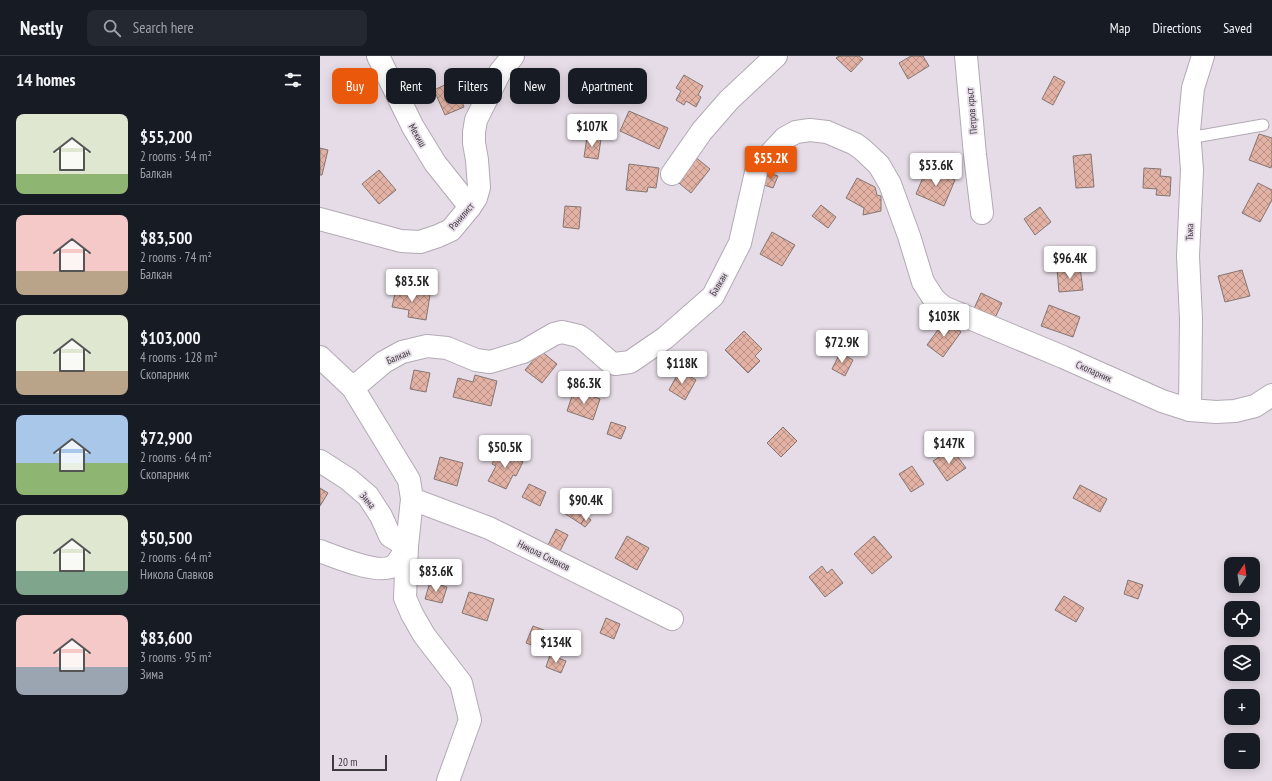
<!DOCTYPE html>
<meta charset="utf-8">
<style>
:root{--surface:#171b24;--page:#242831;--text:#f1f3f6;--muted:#9ea1a6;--line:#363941;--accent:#ea580c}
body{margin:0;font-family:"PT Sans Narrow",sans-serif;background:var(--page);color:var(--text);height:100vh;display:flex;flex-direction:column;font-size:15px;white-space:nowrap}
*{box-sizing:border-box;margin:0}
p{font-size:13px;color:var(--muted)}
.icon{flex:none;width:22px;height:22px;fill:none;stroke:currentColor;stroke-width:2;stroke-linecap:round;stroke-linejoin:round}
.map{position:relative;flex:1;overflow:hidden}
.side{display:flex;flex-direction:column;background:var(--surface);width:320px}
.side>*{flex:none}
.guide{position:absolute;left:12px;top:12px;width:380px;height:36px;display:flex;gap:8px}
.needle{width:26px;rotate:13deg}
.buttons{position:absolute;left:904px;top:501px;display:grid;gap:8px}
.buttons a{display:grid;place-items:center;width:36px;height:36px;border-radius:8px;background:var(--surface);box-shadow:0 2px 10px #0003;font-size:20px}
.scale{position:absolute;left:12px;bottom:10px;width:55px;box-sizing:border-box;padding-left:4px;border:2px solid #3e3a3f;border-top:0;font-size:11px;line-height:14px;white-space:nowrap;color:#3e3a3f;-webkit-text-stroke:3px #e6dce7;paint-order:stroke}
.price{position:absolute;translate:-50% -34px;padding:0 9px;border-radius:4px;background:#fff;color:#222;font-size:13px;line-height:26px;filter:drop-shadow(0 1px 2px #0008)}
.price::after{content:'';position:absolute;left:50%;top:24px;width:12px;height:9px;margin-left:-6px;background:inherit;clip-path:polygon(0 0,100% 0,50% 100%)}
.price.active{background:var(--accent);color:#fff}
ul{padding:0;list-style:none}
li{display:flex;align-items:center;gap:12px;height:100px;padding:0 16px}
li+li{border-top:1px solid var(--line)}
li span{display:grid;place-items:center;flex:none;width:112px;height:80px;border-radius:8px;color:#555}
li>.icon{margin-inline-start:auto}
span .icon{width:48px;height:48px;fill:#fffc;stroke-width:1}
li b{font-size:17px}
h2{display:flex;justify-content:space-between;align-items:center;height:48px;padding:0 16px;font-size:17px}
.chip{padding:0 14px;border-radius:8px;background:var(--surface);box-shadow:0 2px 10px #0003;font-size:14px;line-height:36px}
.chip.active{background:var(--accent);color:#fff}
header{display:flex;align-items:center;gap:24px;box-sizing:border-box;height:56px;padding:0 20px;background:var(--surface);border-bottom:1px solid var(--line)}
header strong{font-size:19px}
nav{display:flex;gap:22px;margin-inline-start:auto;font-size:14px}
.search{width:280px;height:36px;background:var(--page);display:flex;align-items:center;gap:10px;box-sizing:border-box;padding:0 14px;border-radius:8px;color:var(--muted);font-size:15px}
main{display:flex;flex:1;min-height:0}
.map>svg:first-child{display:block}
</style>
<header>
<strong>Nestly</strong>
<div class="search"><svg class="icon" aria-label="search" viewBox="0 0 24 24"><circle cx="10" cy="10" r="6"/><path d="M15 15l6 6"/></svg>Search here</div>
<nav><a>Map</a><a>Directions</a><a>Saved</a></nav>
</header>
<main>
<section class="side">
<h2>14 homes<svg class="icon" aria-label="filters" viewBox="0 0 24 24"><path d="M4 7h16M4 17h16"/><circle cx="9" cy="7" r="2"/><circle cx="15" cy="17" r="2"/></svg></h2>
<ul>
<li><span style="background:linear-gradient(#dfe7d0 75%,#8fb573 0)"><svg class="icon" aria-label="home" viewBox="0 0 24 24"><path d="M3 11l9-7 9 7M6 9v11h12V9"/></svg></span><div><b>$55,200</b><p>2 rooms · 54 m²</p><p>Балкан</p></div></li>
<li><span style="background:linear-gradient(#f6c9c9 70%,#b9a48a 0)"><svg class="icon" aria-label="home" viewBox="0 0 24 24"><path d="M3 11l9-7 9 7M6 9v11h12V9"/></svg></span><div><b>$83,500</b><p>2 rooms · 74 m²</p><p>Балкан</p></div></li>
<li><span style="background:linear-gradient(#dfe7d0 70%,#b9a48a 0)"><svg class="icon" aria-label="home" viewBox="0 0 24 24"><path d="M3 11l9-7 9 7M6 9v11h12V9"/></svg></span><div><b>$103,000</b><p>4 rooms · 128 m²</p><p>Скопарник</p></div></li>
<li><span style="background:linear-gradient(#a9c7e8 60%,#8fb573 0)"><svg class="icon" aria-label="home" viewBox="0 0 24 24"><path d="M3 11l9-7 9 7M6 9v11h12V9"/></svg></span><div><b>$72,900</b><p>2 rooms · 64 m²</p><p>Скопарник</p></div></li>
<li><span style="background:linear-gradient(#dfe7d0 70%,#7fa58c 0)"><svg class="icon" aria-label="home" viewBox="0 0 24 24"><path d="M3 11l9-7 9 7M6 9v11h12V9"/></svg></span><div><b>$50,500</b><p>2 rooms · 64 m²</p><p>Никола Славков</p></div></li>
<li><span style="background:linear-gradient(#f6c9c9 65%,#9aa5b1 0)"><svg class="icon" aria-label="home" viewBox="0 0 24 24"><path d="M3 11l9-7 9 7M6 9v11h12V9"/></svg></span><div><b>$83,600</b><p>3 rooms · 95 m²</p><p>Зима</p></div></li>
</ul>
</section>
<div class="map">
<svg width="952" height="725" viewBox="0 0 952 725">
<defs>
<pattern id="building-cross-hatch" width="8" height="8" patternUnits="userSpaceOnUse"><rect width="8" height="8" fill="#e3b2a4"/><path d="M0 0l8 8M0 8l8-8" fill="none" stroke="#b99287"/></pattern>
</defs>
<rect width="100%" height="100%" fill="#e6dce7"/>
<!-- building -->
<g fill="url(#building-cross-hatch)" stroke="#847672">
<path d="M 519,0 L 539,0 L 543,3 L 531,16 L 516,2 Z"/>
<path d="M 591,0 L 603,0 L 609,10 L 588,23 L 579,7 Z"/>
<path d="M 364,19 L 383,30 L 378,39 L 381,41 L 376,51 L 366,45 L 364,49 L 356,44 L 361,35 L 356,32 Z"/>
<path d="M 734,20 L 745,26 L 733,49 L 722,43 Z"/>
<path d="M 133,25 L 144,51 L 125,59 L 114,34 Z"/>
<path d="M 309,55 L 348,72 L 339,93 L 300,75 Z"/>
<path d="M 939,78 L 952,82 L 952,108 L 951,112 L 929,104 Z"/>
<path d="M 267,81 L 281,83 L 278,103 L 264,101 Z"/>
<path d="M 0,92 L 8,94 L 2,119 L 0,119 Z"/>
<path d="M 771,98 L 774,131 L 756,132 L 753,100 Z"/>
<path d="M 374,100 L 390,113 L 371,137 L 354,123 Z"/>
<path d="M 309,108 L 339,112 L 336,132 L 328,131 L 327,136 L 306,134 Z"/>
<path d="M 607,112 L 635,124 L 624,150 L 596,138 Z"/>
<path d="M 824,112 L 841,113 L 840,120 L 851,121 L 850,140 L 836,139 L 837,133 L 823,132 Z"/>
<path d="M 59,114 L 76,134 L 59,148 L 42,128 Z"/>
<path d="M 448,117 L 458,120 L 453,132 L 444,129 Z"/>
<path d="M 537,122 L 555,131 L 557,139 L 561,140 L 561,155 L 543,159 L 544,152 L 526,142 Z"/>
<path d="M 938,127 L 952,134 L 952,144 L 940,166 L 922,157 Z"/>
<path d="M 501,149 L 516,161 L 508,172 L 492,160 Z"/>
<path d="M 245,150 L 261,151 L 259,173 L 243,171 Z"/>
<path d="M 720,151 L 731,166 L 715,179 L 704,163 Z"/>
<path d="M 452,176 L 475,189 L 462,210 L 440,198 Z"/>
<path d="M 760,211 L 763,234 L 739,236 L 737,213 Z"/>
<path d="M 922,214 L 930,240 L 905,246 L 898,220 Z"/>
<path d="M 76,233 L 110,239 L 106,264 L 88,261 L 89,254 L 72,251 Z"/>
<path d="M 661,237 L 682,247 L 674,264 L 653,255 Z"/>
<path d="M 729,249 L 760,261 L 753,281 L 721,270 Z"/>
<path d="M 625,264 L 641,276 L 623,301 L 607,289 Z"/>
<path d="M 424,275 L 442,293 L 435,300 L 440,305 L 428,317 L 405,294 Z"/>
<path d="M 221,295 L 237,308 L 222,327 L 205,314 Z"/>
<path d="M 520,297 L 533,304 L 525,320 L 512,313 Z"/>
<path d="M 94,314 L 110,317 L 106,336 L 90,333 Z"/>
<path d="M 360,314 L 376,324 L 365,344 L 349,334 Z"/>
<path d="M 155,319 L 177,325 L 171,350 L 133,341 L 138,322 L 153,326 Z"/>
<path d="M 254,334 L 280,343 L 273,364 L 247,355 Z"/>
<path d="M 291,366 L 306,371 L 301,383 L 287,378 Z"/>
<path d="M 463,371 L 477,385 L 461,401 L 447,387 Z"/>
<path d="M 632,393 L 646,412 L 627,425 L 613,405 Z"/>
<path d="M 179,394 L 203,406 L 196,420 L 193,419 L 186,433 L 168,425 L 176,410 L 172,408 Z"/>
<path d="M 120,401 L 143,407 L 137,430 L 114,423 Z"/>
<path d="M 592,410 L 604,428 L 591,436 L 579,418 Z"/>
<path d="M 209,428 L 226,436 L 220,450 L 202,441 Z"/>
<path d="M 760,429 L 787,443 L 780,456 L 753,442 Z"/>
<path d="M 0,432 L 8,437 L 0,450 Z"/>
<path d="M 255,441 L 272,453 L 261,468 L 244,457 Z"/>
<path d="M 266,460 L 271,464 L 265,471 L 261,468 Z"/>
<path d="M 236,473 L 248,479 L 237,501 L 225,495 Z"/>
<path d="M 307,480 L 329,492 L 317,514 L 295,502 Z"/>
<path d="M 554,480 L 572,501 L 552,518 L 534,498 Z"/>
<path d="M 502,510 L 507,517 L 512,513 L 523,527 L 505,541 L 489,521 Z"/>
<path d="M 808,524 L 823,529 L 818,543 L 804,538 Z"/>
<path d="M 110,526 L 127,531 L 122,547 L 105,543 Z"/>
<path d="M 149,536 L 174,543 L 167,565 L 142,557 Z"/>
<path d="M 744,540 L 764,552 L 756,566 L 735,554 Z"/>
<path d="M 286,562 L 300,568 L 294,583 L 280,577 Z"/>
<path d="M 213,570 L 237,579 L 231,596 L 206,587 Z"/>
<path d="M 230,599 L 246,605 L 241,617 L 226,611 Z"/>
</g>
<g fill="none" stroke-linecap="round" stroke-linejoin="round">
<!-- service casing -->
<g stroke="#b2a9b4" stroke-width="13">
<path id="service" d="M 869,82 L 943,69"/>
</g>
<!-- minor casing -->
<g stroke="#b2a9b4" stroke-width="24">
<g id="minor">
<path d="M 58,0 L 93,71 L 115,107 L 150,151"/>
<path d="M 646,0 L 655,99 L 662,157"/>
<path d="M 352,118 L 382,75 L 409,44 L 456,0"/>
<path d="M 0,163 L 81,185 L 100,186 L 118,180 L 131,174 L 150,151 L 156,142 L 159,131 L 157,104 L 154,87 L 154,76 L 156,64 L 180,16 L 193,0"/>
<path d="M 0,301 L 33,332 L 89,424 L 92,443 L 87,490 L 85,542 L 92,558 L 104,579 L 141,627 L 150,664 L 128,725"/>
<path d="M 33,332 L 64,306 L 82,296 L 107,290 L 127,292 L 156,304 L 170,306 L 203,296 L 234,278 L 242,276 L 259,280 L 266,285 L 290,306 L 295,308 L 310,306 L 345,282 L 393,240 L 420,187 L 437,112 L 465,82 L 476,76 L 490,74 L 507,76 L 535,88 L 542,93 L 559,109 L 570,128 L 589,180 L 603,226 L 614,243 L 623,251 L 743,301 L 842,345 L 870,354 L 896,356 L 915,355 L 935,350 L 952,339"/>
<path d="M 870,354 L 871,263 L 868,200 L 872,114 L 869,75 L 873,32 L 883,0"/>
<path d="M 0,405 L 28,423 L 48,440 L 61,460 L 70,480 L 87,490 C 84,495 80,505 75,509 C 61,520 16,501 0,495"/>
<path d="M 92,443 L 169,472 L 352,563"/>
</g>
</g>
<!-- service -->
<use href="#service" stroke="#fff" stroke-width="11"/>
<!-- minor -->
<use href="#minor" stroke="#fff" stroke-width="22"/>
</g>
<g text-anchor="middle" stroke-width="3.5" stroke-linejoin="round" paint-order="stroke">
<!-- street labels -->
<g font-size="10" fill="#3e3a3f" stroke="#e6dce7">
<text transform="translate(651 55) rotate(-95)" y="4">Петров кръст</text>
<text transform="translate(98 79) rotate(60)" y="4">Мекиш</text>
<text transform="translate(141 160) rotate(-49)" y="4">Ранилист</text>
<text transform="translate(869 176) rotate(-88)" y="4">Тъжа</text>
<text transform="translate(398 228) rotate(-59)" y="4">Балкан</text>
<text transform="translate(78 300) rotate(-23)" y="4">Балкан</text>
<text transform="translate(774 315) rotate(24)" y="4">Скопарник</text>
<text transform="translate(48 444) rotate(50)" y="4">Зима</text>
<text transform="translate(224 499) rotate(26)" y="4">Никола Славков</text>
</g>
</g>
</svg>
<div class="buttons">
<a><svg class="needle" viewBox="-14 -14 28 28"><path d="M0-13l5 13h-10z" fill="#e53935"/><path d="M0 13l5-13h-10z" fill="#9ea1a6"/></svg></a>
<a><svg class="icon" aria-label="locate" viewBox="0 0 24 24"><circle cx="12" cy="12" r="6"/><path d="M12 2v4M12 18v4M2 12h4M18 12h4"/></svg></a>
<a><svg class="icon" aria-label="layers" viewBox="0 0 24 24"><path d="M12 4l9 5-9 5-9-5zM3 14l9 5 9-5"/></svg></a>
<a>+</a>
<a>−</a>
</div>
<div class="scale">20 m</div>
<b class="price" style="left:272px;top:92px">$107K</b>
<b class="price active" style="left:451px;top:124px">$55.2K</b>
<b class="price" style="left:616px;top:131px">$53.6K</b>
<b class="price" style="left:750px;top:224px">$96.4K</b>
<b class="price" style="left:92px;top:247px">$83.5K</b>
<b class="price" style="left:624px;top:282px">$103K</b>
<b class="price" style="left:522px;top:308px">$72.9K</b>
<b class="price" style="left:362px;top:329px">$118K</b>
<b class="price" style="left:264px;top:349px">$86.3K</b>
<b class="price" style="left:629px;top:409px">$147K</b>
<b class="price" style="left:185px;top:413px">$50.5K</b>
<b class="price" style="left:266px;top:466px">$90.4K</b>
<b class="price" style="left:116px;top:537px">$83.6K</b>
<b class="price" style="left:236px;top:608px">$134K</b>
<div class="guide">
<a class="chip active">Buy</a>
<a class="chip">Rent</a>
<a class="chip">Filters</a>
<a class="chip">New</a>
<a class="chip">Apartment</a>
</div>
</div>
</main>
